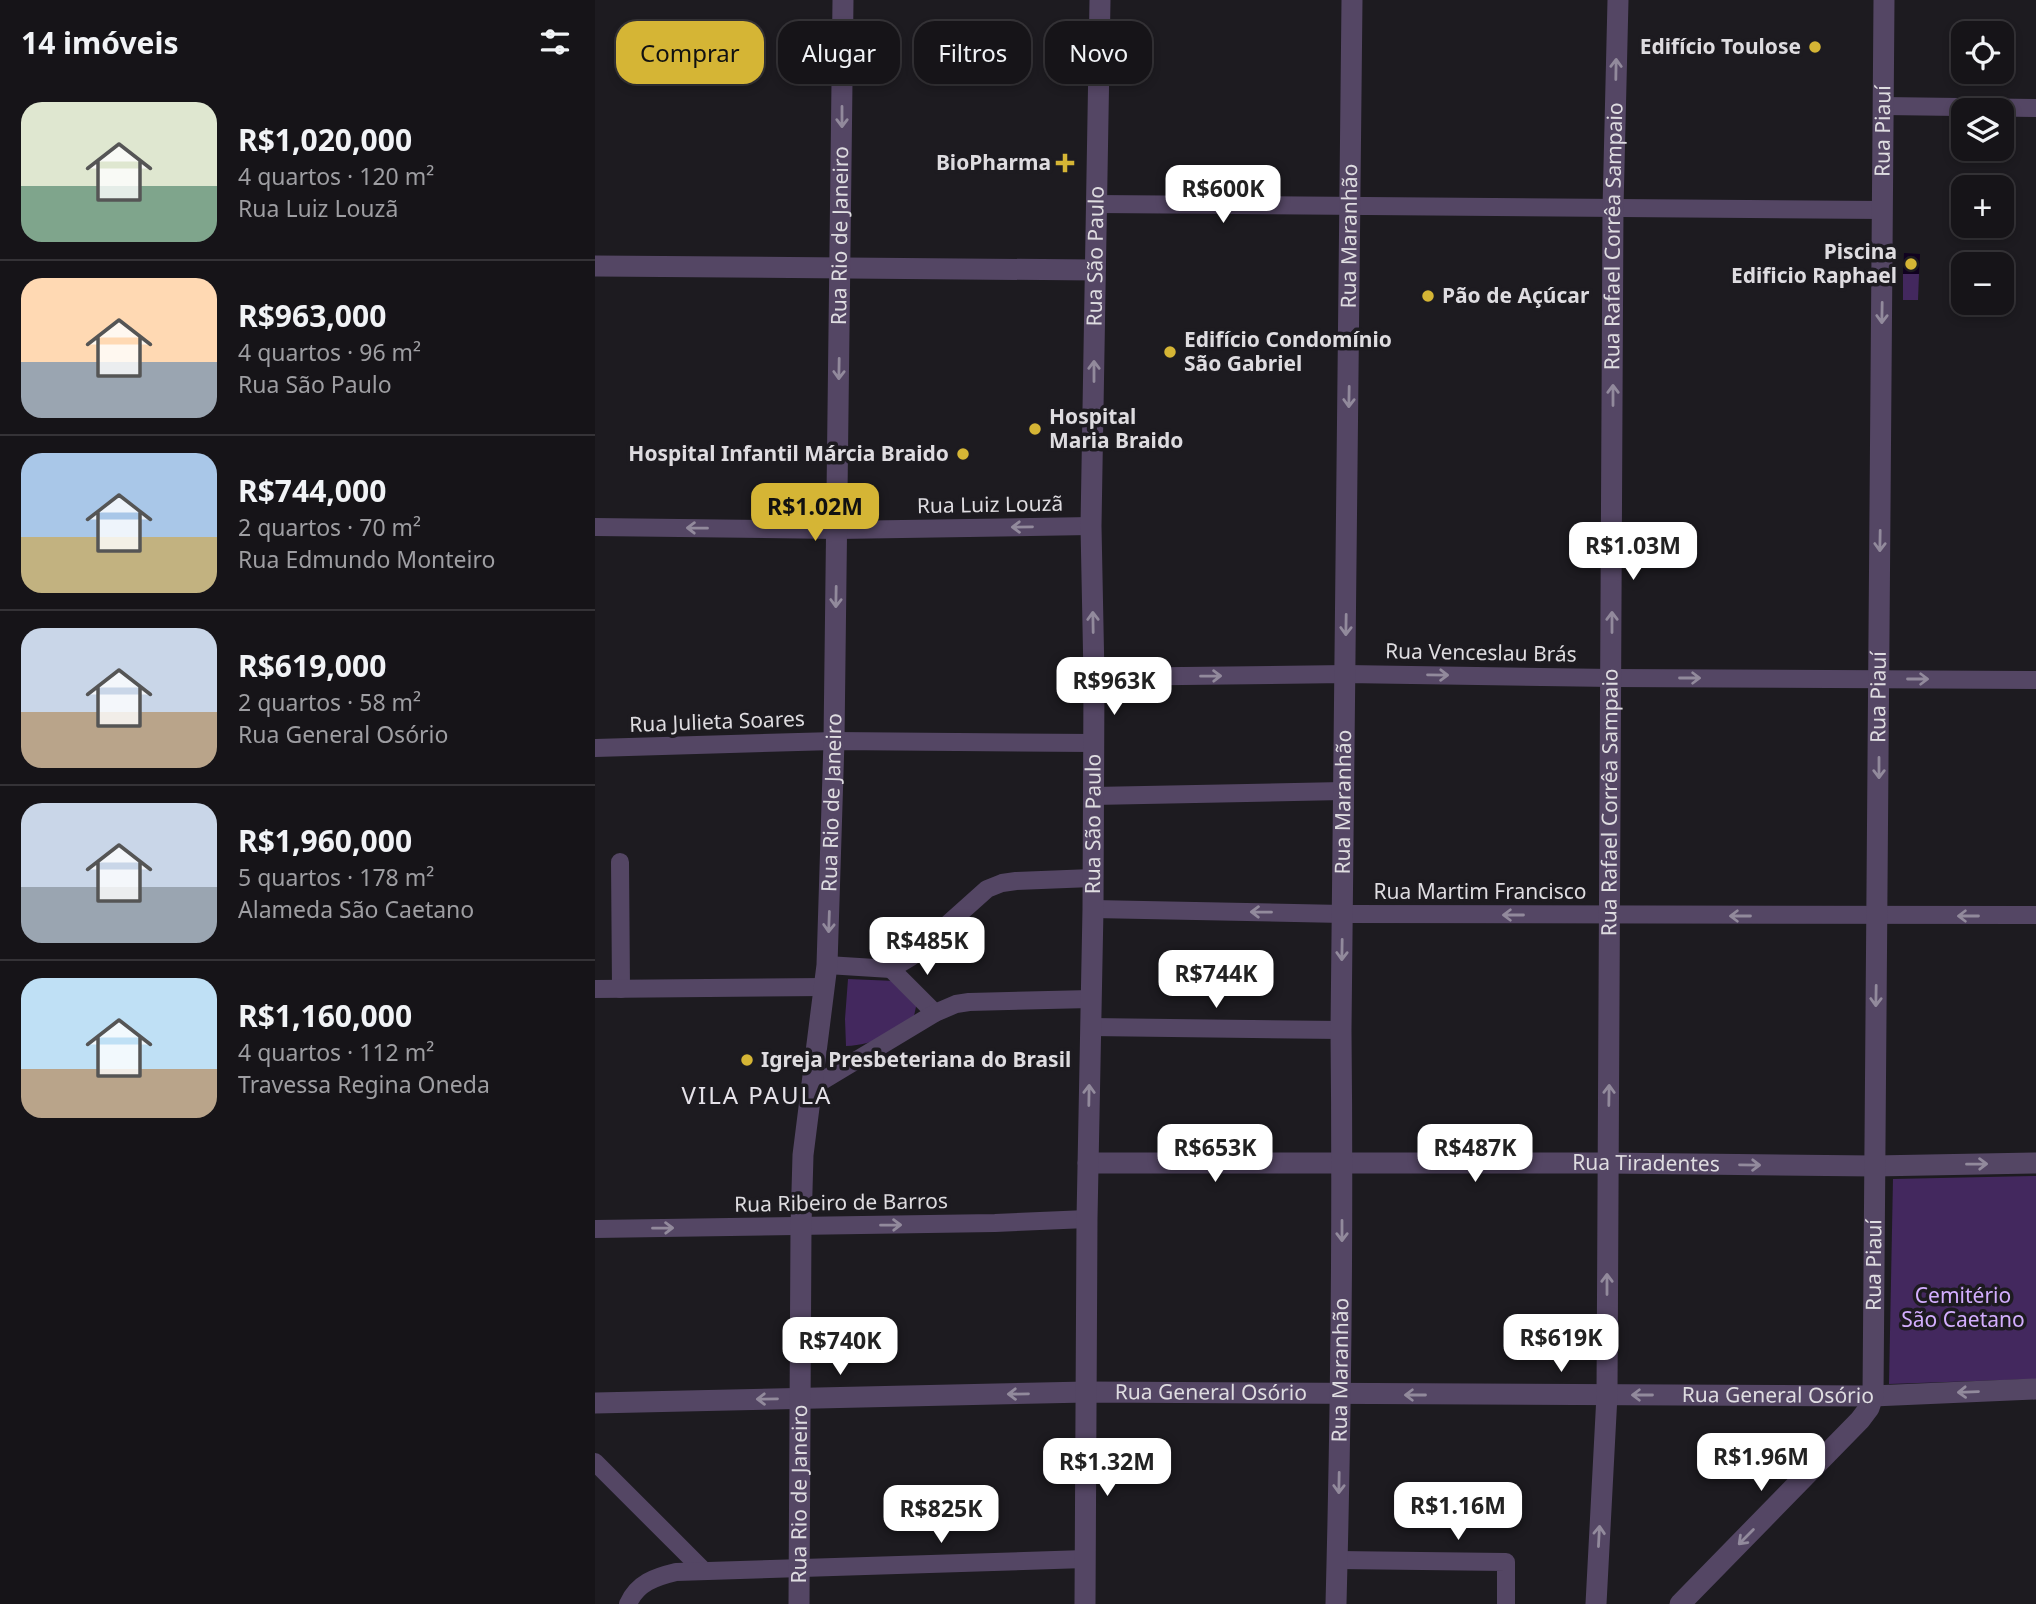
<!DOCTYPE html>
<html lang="pt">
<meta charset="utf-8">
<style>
:root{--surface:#161418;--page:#1f1d21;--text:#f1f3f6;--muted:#9e9ea2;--line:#353337;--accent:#d5b535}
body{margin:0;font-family:"Noto Sans",sans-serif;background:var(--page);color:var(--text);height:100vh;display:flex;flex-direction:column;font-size:26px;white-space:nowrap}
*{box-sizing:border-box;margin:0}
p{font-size:23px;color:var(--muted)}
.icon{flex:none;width:38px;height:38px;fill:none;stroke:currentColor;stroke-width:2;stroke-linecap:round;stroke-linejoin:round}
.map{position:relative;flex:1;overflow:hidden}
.side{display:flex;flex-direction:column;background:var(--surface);width:595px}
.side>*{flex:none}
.top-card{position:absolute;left:21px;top:21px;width:665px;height:63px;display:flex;gap:14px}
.buttons{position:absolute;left:1356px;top:21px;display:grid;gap:14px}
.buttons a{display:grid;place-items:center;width:63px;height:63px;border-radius:14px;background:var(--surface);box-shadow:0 4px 10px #0003,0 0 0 2px var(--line);font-size:35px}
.price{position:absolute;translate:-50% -60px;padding:0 16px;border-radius:14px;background:#fff;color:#222;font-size:23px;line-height:46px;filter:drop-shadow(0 2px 4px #0008)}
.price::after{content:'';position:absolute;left:50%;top:42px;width:21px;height:16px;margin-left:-10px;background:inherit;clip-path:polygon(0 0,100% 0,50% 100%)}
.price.selected{background:var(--accent);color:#111}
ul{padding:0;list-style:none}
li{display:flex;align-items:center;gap:21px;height:175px;padding:0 21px}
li+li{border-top:2px solid var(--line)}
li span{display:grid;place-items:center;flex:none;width:196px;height:140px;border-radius:21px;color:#555}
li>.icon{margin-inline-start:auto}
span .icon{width:84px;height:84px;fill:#fffc;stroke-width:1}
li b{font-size:30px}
h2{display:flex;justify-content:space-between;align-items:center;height:84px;padding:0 21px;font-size:30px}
.chip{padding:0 24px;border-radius:21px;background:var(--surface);box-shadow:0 4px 10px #0003,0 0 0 2px var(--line);font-size:24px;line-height:63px}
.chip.selected{background:var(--accent);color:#111}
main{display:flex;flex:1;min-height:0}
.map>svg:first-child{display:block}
</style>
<main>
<section class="side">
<h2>14 imóveis<svg class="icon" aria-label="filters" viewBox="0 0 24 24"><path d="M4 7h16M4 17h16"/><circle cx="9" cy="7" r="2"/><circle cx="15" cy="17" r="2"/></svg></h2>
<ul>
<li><span style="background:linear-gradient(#dfe7d0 60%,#7fa58c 0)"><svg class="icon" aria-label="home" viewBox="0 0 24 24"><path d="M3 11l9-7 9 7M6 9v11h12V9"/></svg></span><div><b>R$1,020,000</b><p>4 quartos · 120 m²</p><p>Rua Luiz Louzã</p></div></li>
<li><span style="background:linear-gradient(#ffd9b3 60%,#9aa5b1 0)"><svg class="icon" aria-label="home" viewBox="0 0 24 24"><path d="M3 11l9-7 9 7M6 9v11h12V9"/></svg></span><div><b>R$963,000</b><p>4 quartos · 96 m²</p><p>Rua São Paulo</p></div></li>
<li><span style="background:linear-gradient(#a9c7e8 60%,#c2b280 0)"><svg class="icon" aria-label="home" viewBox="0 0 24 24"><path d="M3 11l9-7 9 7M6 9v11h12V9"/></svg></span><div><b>R$744,000</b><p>2 quartos · 70 m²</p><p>Rua Edmundo Monteiro</p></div></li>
<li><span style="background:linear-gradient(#c9d6e8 60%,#b9a48a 0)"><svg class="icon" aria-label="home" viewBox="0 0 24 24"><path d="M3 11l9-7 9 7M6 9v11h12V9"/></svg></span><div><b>R$619,000</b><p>2 quartos · 58 m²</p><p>Rua General Osório</p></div></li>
<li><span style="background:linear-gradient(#c9d6e8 60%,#9aa5b1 0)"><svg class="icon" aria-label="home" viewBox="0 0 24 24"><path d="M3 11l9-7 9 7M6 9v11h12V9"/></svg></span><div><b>R$1,960,000</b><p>5 quartos · 178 m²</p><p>Alameda São Caetano</p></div></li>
<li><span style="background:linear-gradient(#bfe0f5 65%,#b9a48a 0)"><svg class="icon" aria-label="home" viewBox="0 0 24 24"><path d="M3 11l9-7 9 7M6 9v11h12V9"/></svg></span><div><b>R$1,160,000</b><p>4 quartos · 112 m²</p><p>Travessa Regina Oneda</p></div></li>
</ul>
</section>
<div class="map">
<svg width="1441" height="1604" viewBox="0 0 1441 1604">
<rect width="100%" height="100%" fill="#1d1b20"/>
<!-- green -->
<g fill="#43285e">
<path d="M 1308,274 L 1324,274 L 1323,300 L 1308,300 Z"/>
<path d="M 253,979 L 300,981 L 322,1002 L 319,1016 C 296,1033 281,1045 251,1046 L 250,1019 Z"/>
<path d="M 1441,1176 L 1441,1379 L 1294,1384 L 1298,1179 Z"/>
</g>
<!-- water -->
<path fill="#10011f" d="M 1309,253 L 1325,254 L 1324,274 L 1308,274 Z"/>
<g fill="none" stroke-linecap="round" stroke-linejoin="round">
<!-- minor -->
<g stroke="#544664" stroke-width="18">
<path d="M 1289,106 L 1441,108"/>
<path d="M 500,204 L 1288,210"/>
<path d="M 0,527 L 242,530 L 496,526"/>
<path d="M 499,677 L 751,674 L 1017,678 L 1441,680"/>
<path d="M 0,748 L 239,741 L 498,743"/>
<path d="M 498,796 L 748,791"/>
<path d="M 25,862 L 26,989"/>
<path d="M 498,909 L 748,914 L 1441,915"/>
<path d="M 232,965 L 296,969 L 316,957 L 392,889 L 407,883 L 421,881 L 497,878"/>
<path d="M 296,969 L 340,1013"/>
<path d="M 0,989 L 230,987"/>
<path d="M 495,1027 L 746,1030"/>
<path d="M 217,1087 L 340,1013 L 361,1004 L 374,1002 L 496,999"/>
<path d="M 0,1229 L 400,1223 L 492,1219"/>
<path d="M 0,1462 L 109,1571"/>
<path d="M 742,1560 L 911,1562 L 911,1604"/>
<path d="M 33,1604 C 42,1583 60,1577 81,1572 L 490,1559"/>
</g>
<!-- tertiary -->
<g stroke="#544664" stroke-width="21">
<path d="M 0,266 L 500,270"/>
<path id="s1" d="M 493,1163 L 1013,1163 L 1279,1166 L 1441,1163"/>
<path id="s2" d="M 0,1403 L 492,1392 L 1278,1396 L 1441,1389"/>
<path id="s3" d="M 204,1604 L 206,1226 L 208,1155 L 232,965 L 239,741 L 248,0"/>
<path id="s4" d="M 490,1604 L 492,1219 L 498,909 L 499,677 L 496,526 L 505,0"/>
<path id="s5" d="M 741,1604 C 746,1413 748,1222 746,1030 L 757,0"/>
<path id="s6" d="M 1001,1604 L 1012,1395 L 1018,208 L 1023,0"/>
<path id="s7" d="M 1085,1604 L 1265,1420 L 1274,1408 L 1278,1396 L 1289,0"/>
</g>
</g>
<!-- one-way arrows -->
<defs><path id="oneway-shaft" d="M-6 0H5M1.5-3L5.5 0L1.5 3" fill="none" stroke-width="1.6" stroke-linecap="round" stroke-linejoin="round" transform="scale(1.75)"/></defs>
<g stroke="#928a9c">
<use href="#oneway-shaft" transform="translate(1021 69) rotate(-89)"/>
<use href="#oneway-shaft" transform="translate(247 117) rotate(90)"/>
<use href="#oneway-shaft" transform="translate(1287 313) rotate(91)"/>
<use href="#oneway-shaft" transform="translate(244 369) rotate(91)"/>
<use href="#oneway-shaft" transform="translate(499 371) rotate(-90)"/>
<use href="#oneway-shaft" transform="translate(1018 395) rotate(-90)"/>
<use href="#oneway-shaft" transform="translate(754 397) rotate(91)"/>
<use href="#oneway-shaft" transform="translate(427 527) rotate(179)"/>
<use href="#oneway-shaft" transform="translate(102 528) rotate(-179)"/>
<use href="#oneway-shaft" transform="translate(1285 541) rotate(91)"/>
<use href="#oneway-shaft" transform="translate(241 597) rotate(91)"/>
<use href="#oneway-shaft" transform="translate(498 622) rotate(-91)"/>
<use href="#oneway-shaft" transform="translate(1017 622) rotate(-90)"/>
<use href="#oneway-shaft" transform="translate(751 625) rotate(91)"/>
<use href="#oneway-shaft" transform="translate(843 675) rotate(1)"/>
<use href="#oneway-shaft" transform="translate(616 676) rotate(-1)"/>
<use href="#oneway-shaft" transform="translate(1095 678)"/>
<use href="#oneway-shaft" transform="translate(1323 679)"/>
<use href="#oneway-shaft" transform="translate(1284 768) rotate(90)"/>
<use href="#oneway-shaft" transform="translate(666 912) rotate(-179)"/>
<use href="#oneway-shaft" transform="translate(918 915) rotate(-180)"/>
<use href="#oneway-shaft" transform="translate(1145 916) rotate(-180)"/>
<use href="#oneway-shaft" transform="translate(1373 916) rotate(180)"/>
<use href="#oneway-shaft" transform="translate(234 922) rotate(92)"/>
<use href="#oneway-shaft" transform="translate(747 950) rotate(91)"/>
<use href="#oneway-shaft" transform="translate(1281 996) rotate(91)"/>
<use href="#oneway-shaft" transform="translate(494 1095) rotate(-89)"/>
<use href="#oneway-shaft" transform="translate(1014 1095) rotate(-89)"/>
<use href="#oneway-shaft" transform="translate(1382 1164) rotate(-1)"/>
<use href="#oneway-shaft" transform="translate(1155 1165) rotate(1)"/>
<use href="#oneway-shaft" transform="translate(296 1225) rotate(-1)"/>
<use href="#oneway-shaft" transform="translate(68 1228) rotate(-1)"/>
<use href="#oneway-shaft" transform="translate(747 1231) rotate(90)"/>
<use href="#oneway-shaft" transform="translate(1012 1284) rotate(-90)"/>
<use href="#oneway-shaft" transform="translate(1373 1392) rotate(178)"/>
<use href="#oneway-shaft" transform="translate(423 1394) rotate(179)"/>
<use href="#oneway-shaft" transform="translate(820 1395) rotate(180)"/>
<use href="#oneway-shaft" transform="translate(1047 1395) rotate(-180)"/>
<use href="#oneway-shaft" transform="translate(172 1399) rotate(179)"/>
<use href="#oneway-shaft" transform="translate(744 1483) rotate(91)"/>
<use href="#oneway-shaft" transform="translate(1004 1536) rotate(-87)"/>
<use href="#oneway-shaft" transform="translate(1151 1537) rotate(135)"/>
</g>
<!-- markers -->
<g fill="#d5b535" stroke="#1d1b20" stroke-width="2.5">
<circle cx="1220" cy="47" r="7"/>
<path d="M466.5 152.5h7v7h7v7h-7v7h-7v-7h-7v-7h7z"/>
<circle cx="1316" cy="264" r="7"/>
<circle cx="833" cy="296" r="7"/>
<circle cx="575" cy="352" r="7"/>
<circle cx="440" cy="429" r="7"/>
<circle cx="368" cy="454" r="7"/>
<circle cx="152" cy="1060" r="7"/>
</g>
<g text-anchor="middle" stroke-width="7" stroke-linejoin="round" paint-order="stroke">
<!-- poi labels -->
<g font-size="21" font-weight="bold" fill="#dedce0" stroke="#1d1b20" text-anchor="end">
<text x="1206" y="54">Edifício Toulose</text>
<text x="456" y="170">BioPharma</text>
<text x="1302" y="259">Piscina<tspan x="1302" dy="24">Edificio Raphael</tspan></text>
<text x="847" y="303" text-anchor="start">Pão de Açúcar</text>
<text x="589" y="347" text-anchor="start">Edifício Condomínio<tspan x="589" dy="24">São Gabriel</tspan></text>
<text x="454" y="424" text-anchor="start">Hospital<tspan x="454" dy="24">Maria Braido</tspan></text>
<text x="354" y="461">Hospital Infantil Márcia Braido</text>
<text x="166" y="1067" text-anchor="start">Igreja Presbeteriana do Brasil</text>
</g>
<!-- street labels -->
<g font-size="21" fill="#dedce0" stroke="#1d1b20">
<text dy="7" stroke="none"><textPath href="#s7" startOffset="1550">Rua Piauí</textPath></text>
<text dy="7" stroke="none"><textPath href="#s5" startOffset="1368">Rua Maranhão</textPath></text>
<text dy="7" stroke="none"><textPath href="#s6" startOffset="1368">Rua Rafael Corrêa Sampaio</textPath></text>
<text dy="7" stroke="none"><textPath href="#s3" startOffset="1370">Rua Rio de Janeiro</textPath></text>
<text dy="7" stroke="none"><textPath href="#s4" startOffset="1348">Rua São Paulo</textPath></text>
<text transform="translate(395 505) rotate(-1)" y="7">Rua Luiz Louzã</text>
<text transform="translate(886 653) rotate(1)" y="7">Rua Venceslau Brás</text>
<text dy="7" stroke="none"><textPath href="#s7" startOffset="984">Rua Piauí</textPath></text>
<text transform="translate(122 722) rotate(-2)" y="7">Rua Julieta Soares</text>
<text dy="7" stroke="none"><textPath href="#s5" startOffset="802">Rua Maranhão</textPath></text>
<text dy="7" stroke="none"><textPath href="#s6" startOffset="802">Rua Rafael Corrêa Sampaio</textPath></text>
<text dy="7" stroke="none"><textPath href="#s3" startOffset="803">Rua Rio de Janeiro</textPath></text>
<text dy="7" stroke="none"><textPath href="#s4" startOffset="780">Rua São Paulo</textPath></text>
<text x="885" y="899">Rua Martim Francisco</text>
<text dy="7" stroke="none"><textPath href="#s1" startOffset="558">Rua Tiradentes</textPath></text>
<text transform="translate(246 1203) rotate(-1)" y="7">Rua Ribeiro de Barros</text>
<text dy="7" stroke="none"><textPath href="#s7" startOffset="416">Rua Piauí</textPath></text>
<text dy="7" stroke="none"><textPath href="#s5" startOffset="234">Rua Maranhão</textPath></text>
<text dy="7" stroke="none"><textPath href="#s2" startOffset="616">Rua General Osório</textPath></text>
<text dy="7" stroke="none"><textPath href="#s2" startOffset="1183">Rua General Osório</textPath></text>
<text dy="7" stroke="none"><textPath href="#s3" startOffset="110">Rua Rio de Janeiro</textPath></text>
</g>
<!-- park labels -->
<g font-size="21" fill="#d3aefe" stroke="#1d1b20">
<text x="1368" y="1303">Cemitério<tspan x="1368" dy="24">São Caetano</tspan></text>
</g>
<!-- quarter labels -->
<g font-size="24" letter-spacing="2" fill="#e5e2e9" stroke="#1d1b20">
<text x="162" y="1104">VILA PAULA</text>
</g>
</g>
</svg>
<div class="buttons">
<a><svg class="icon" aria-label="locate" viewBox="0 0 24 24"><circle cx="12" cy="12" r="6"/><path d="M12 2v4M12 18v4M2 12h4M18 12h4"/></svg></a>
<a><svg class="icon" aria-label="layers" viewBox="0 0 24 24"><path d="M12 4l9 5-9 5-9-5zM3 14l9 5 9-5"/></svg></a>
<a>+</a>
<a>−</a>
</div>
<b class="price" style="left:628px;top:225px">R$600K</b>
<b class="price selected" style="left:220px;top:543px">R$1.02M</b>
<b class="price" style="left:1038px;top:582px">R$1.03M</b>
<b class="price" style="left:519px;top:717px">R$963K</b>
<b class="price" style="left:332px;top:977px">R$485K</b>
<b class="price" style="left:621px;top:1010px">R$744K</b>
<b class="price" style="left:620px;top:1184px">R$653K</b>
<b class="price" style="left:880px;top:1184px">R$487K</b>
<b class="price" style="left:966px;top:1374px">R$619K</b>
<b class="price" style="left:245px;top:1377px">R$740K</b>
<b class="price" style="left:1166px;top:1493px">R$1.96M</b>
<b class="price" style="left:512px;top:1498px">R$1.32M</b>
<b class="price" style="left:863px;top:1542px">R$1.16M</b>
<b class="price" style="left:346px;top:1545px">R$825K</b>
<div class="top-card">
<a class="chip selected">Comprar</a>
<a class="chip">Alugar</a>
<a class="chip">Filtros</a>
<a class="chip">Novo</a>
</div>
</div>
</main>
